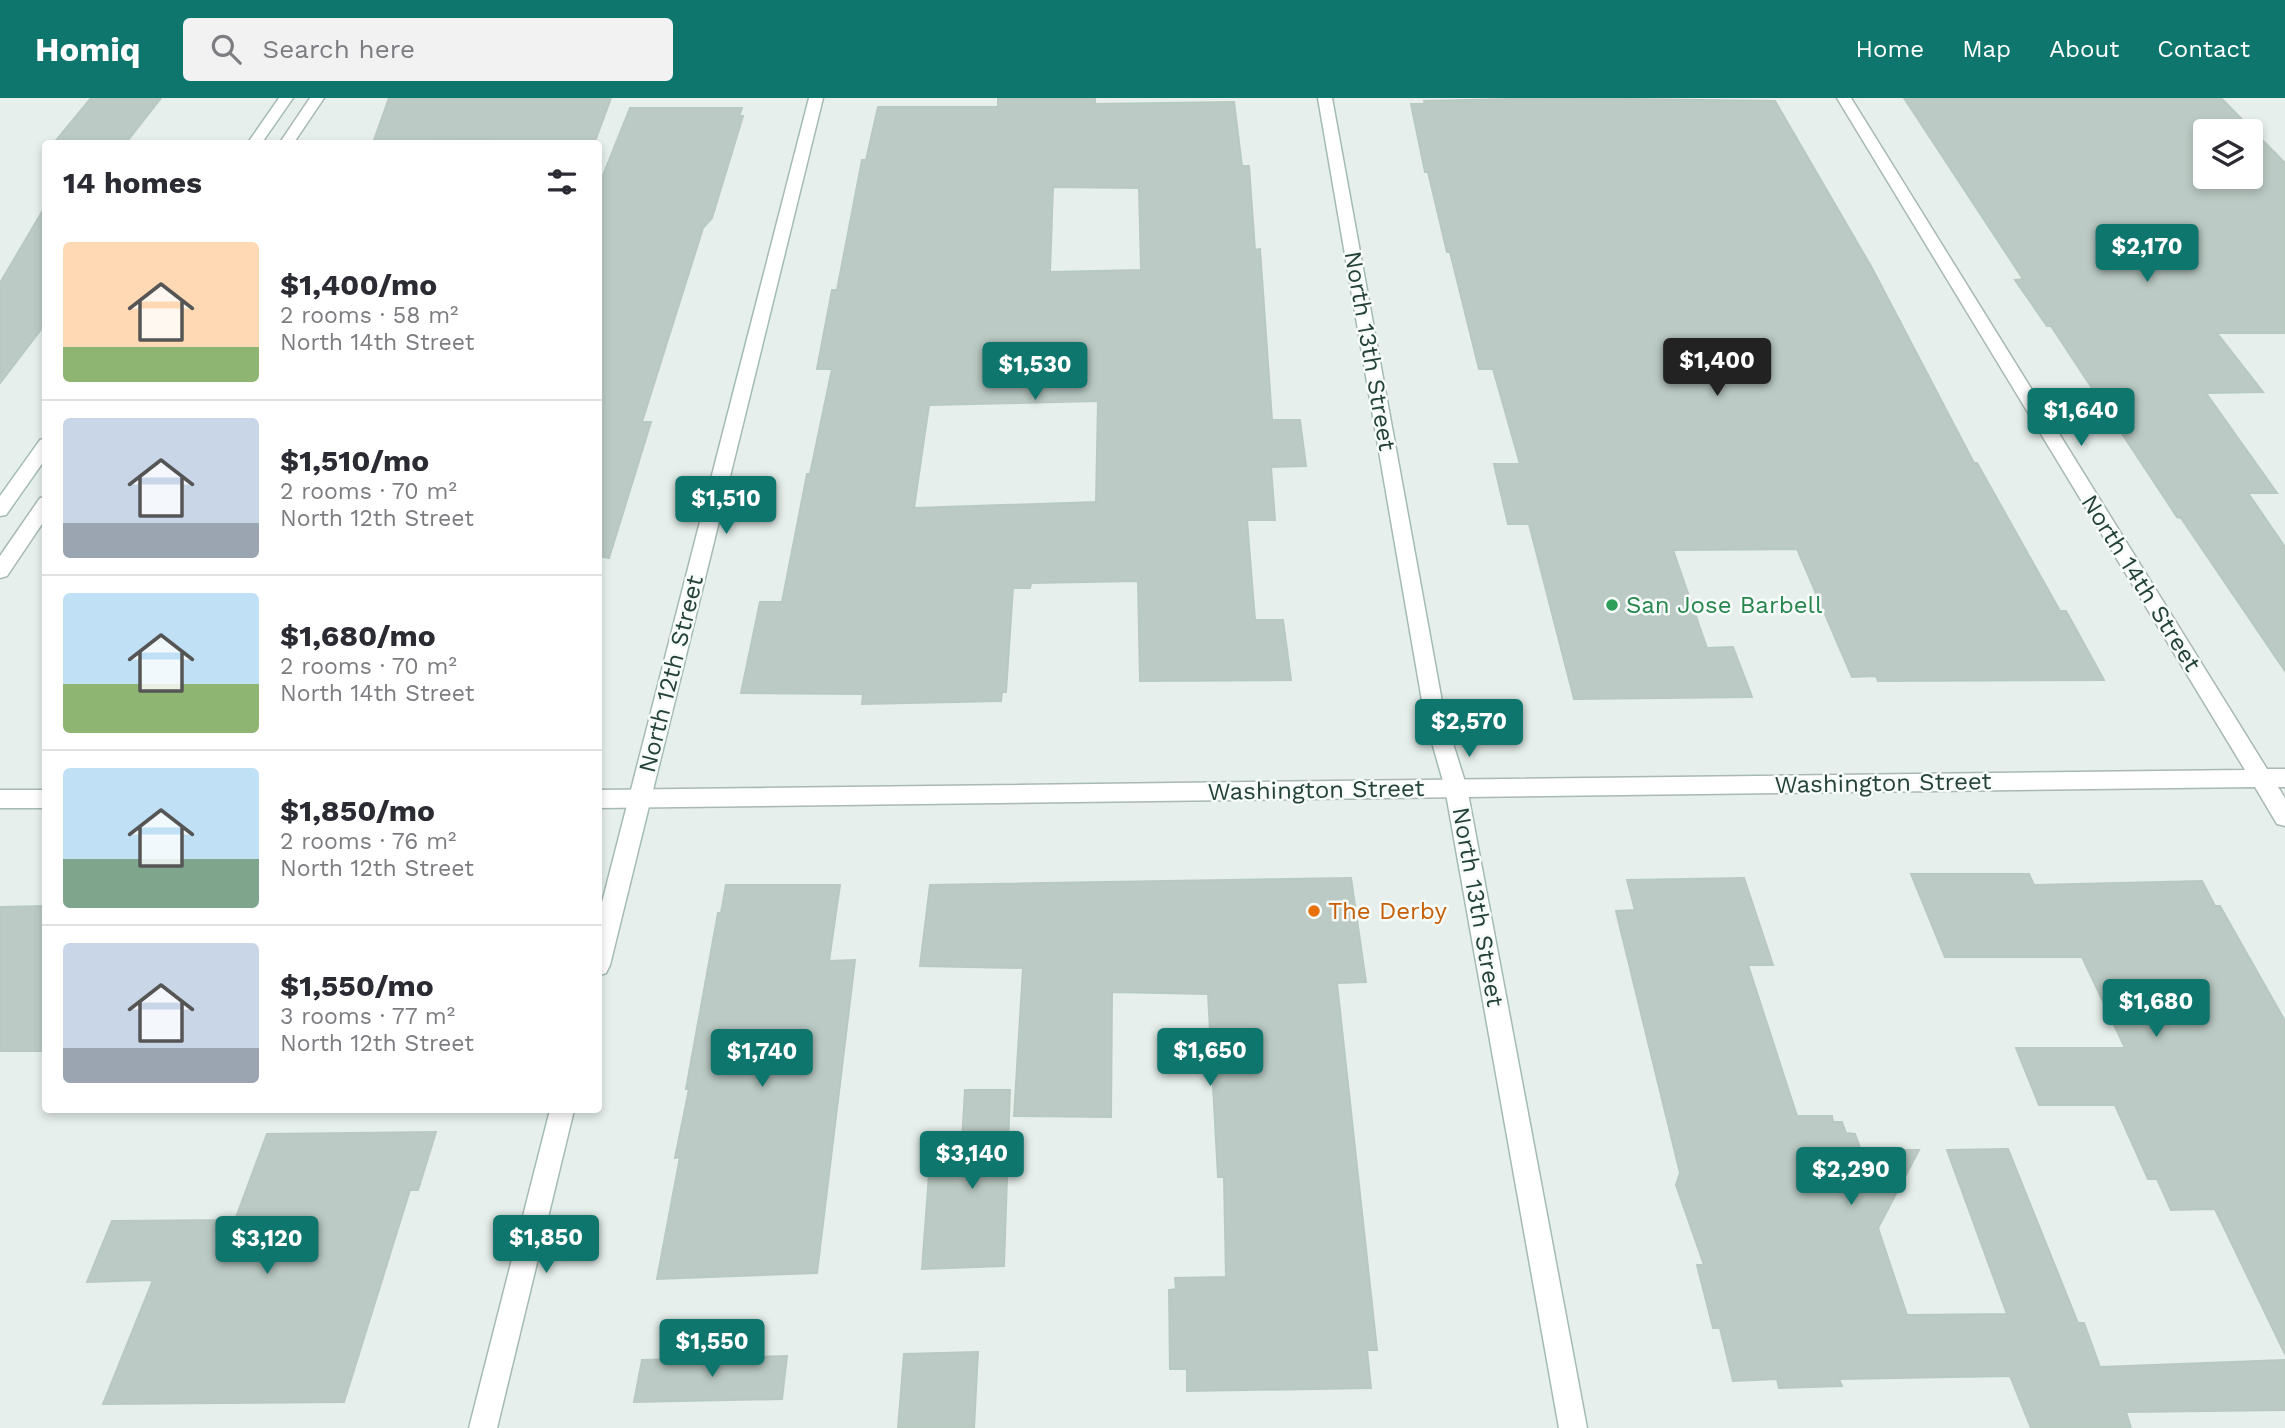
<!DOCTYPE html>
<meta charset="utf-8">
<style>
:root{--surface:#fff;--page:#f2f2f3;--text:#2b2b33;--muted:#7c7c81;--line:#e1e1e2;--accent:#0f766e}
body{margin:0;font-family:"Work Sans",sans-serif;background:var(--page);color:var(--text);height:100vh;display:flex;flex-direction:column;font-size:26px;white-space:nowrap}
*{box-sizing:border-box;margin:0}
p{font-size:23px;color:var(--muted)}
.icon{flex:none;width:38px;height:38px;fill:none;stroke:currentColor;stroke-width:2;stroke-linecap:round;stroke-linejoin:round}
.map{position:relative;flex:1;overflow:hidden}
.drawer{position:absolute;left:42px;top:42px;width:560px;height:973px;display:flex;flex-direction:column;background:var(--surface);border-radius:7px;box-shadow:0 4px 10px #0003}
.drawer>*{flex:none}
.tools{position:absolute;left:2193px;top:21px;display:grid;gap:14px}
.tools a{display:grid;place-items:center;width:70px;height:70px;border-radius:7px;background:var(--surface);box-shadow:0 4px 10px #0003;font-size:35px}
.price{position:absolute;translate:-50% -60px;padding:0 16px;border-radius:7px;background:var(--accent);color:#fff;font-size:23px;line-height:46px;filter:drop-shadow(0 2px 4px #0008)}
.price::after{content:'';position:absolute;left:50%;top:42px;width:21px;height:16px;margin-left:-10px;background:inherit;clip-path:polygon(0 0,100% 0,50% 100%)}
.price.selected{background:#222;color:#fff}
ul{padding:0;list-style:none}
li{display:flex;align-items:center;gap:21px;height:175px;padding:0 21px}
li+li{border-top:2px solid var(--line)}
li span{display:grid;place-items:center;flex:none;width:196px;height:140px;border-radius:7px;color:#555}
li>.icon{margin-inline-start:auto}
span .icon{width:84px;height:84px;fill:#fffc;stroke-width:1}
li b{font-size:30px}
h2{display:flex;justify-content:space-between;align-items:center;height:84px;padding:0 21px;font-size:30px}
header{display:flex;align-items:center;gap:42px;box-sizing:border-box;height:98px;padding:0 35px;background:var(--accent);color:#fff}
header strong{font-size:33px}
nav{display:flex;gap:38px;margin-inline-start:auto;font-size:24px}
.search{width:490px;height:63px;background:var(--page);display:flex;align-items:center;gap:18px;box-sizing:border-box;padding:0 24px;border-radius:7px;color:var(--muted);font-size:26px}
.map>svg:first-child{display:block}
</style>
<header>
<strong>Homiq</strong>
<div class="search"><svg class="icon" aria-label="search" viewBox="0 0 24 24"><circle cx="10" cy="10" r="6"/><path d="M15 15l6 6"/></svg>Search here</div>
<nav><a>Home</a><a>Map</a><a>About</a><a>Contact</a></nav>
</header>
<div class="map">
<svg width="2285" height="1330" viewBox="0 0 2285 1330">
<rect width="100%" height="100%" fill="#e6efeb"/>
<!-- building -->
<g fill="#bbcac4" stroke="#b8c9c2" stroke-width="2" fill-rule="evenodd">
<path d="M 91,0 L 161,0 L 125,46 L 53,46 Z"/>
<path d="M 389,0 L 611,0 L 594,46 L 491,46 L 493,41 L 374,42 Z"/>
<path d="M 998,0 L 1095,0 L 1095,6 L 1234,4 L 1242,68 L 1249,68 L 1255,152 L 1260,151 L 1272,322 L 1300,322 L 1306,368 L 1271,369 L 1275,422 L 1247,422 L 1255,522 L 1283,522 L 1291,582 L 1140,583 L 1138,483 L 1031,485 L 1030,490 L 1013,490 L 1006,594 L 1002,594 L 1001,603 L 862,606 L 863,596 L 741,595 L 760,504 L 782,504 L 807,376 L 810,376 L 832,271 L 817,271 L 832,192 L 837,192 L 862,62 L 866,62 L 878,9 L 998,9 ZM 1053,89 L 1139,90 L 1141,172 L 1050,174 ZM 1098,303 L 1096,404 L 914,410 L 929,307 Z"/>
<path d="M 1556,0 L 1775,3 L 1872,170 L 1974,365 L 1977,365 L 2060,513 L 2066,513 L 2104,582 L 1878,583 L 1876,578 L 1852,579 L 1797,451 L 1673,452 L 1707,550 L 1733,549 L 1752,599 L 1574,601 L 1529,426 L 1508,426 L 1494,366 L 1520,366 L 1493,271 L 1479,271 L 1450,154 L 1447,154 L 1428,74 L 1425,74 L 1411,6 L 1425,6 L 1424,3 Z"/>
<path d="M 1904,0 L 2221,0 L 2285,65 L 2285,235 L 2217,235 L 2263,294 L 2206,295 L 2277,395 L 2248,395 L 2285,449 L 2285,573 L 2181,420 L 2177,419 L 2051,228 L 2047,228 L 2015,182 L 2023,181 ZM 2205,33 L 2250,33 L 2250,79 L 2205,79 Z"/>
<path d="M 630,10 L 742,10 L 739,18 L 743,18 L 712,120 L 703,130 L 642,324 L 651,324 L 609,460 L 598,458 L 598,90 Z"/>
<path d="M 46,107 L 46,225 L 0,285 L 0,185 Z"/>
<path d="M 1911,776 L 2029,776 L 2034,787 L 2202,783 L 2215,808 L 2220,808 L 2285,923 L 2285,1256 L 2215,1111 L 2171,1112 L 2157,1081 L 2148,1081 L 2115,1007 L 2039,1007 L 2016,950 L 2125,950 L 2082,859 L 1945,859 Z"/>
<path d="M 1351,780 L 1366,884 L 1337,885 L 1377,1252 L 1367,1252 L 1371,1290 L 1187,1293 L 1187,1271 L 1170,1271 L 1169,1192 L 1176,1191 L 1175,1180 L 1226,1179 L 1224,1079 L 1218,1079 L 1208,896 L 1112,894 L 1111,1019 L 1014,1018 L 1023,870 L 920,868 L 930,787 Z"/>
<path d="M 1744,780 L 1773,867 L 1748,867 L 1797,1018 L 1832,1018 L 1833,1024 L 1842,1024 L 1846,1035 L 1855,1036 L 1861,1052 L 1919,1052 L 1878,1130 L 1907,1217 L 2007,1216 L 1947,1052 L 2008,1051 L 2078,1225 L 2084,1225 L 2100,1269 L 2285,1262 L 2285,1312 L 2126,1314 L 2131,1330 L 2031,1330 L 2010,1278 L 1839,1281 L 1842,1288 L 1779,1290 L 1777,1281 L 1733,1283 L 1720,1230 L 1713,1230 L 1697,1167 L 1704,1167 L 1676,1087 L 1680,1075 L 1616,813 L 1635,812 L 1627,782 Z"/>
<path d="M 726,787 L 840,787 L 829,863 L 855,862 L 817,1175 L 657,1181 L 680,1059 L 675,1060 L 689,991 L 686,991 L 718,815 L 721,815 Z"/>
<path d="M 46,808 L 46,953 L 0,953 L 0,809 Z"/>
<path d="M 965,992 L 1010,992 L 1004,1168 L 922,1171 L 929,1077 L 960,1076 Z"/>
<path d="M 436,1034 L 418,1092 L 410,1092 L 344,1304 L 103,1306 L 153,1182 L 87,1184 L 112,1123 L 235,1122 L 267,1036 Z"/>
<path d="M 978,1254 L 974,1330 L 898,1330 L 904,1256 Z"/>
<path d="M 787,1258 L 782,1301 L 634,1304 L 642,1262 Z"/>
</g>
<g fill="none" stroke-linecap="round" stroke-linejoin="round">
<!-- lane casing -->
<g stroke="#a8b8b2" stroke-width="3">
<g id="lane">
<path d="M 310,0 L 324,0 L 293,46 L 279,46 Z"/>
<path d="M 46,399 L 46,420 L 7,478 L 0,480 L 0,458 L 40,400 Z"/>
</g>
</g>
<!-- street casing -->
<g stroke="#a8b8b2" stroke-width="3">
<g id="street">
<path d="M 1837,0 L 1851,0 L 2267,671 L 2285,671 L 2285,689 L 2278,689 L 2285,700 L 2285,728 L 2277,726 L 2255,689 L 598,710 L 598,692 L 2245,672 Z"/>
<rect x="0" y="692" width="46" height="18"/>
</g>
</g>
<!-- secondary casing -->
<g stroke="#a4bbb3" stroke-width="3">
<g id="secondary">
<path d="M 279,0 L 293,0 L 261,46 L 247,46 Z"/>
<path d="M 809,0 L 823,0 L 610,867 L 606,875 L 598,878 L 598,820 Z"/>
<path d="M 1318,0 L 1332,0 L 1445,620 L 1467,690 L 1587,1330 L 1559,1330 L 1445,690 L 1425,620 Z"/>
<path d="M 46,340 L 46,360 L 6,417 L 0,418 L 0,398 L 40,342 Z"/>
<path d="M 550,1012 L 574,1012 L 497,1330 L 469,1330 Z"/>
</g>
</g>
<!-- lane -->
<use href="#lane" fill="#fff" fill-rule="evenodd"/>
<!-- street -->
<use href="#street" fill="#fff" fill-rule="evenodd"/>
<!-- secondary -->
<use href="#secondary" fill="#fff" fill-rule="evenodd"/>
</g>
<!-- markers -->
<circle fill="#2e9e5b" stroke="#f7fbf9" stroke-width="2.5" cx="1612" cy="507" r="7"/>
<circle fill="#e8710a" stroke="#f7fbf9" stroke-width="2.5" cx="1314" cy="813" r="7"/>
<g text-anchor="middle" stroke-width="5" stroke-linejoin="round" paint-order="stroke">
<!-- street labels -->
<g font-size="24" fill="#24423a" stroke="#f7fbf9">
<text transform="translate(1370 253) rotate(80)" y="8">North 13th Street</text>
<text transform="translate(2141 485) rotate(58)" y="8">North 14th Street</text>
<text transform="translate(671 576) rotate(-76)" y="8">North 12th Street</text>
<text transform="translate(1883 685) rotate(-1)" y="8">Washington Street</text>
<text transform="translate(1316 692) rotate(-1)" y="8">Washington Street</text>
<text transform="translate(1478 809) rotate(80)" y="8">North 13th Street</text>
</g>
<!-- leisure labels -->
<g font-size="24" fill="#27864d" stroke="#f7fbf9" text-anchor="start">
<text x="1626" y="515">San Jose Barbell</text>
</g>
<!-- food labels -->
<g font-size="24" fill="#c56008" stroke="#f7fbf9" text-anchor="start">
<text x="1328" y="821">The Derby</text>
</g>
</g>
</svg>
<div class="tools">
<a><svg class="icon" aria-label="layers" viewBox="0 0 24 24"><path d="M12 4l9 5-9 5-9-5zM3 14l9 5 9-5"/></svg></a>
</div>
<b class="price" style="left:2147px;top:186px">$2,170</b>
<b class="price selected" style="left:1717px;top:300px">$1,400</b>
<b class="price" style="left:1035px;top:304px">$1,530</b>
<b class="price" style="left:2081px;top:350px">$1,640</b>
<b class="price" style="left:726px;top:438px">$1,510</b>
<b class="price" style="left:1469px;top:661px">$2,570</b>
<b class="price" style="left:2156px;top:941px">$1,680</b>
<b class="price" style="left:1210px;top:990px">$1,650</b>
<b class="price" style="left:762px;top:991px">$1,740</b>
<b class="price" style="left:972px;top:1093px">$3,140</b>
<b class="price" style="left:1851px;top:1109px">$2,290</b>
<b class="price" style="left:546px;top:1177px">$1,850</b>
<b class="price" style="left:267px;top:1178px">$3,120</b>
<b class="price" style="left:712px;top:1281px">$1,550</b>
<section class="drawer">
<h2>14 homes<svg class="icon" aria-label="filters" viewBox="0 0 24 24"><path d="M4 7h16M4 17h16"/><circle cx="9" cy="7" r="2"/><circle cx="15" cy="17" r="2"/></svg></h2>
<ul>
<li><span style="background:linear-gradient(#ffd9b3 75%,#8fb573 0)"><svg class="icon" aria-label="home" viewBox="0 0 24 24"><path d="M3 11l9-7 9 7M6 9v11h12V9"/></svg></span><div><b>$1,400/mo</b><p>2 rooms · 58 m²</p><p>North 14th Street</p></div></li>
<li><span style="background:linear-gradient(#c9d6e8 75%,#9aa5b1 0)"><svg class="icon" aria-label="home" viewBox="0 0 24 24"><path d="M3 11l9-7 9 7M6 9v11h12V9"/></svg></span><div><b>$1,510/mo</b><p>2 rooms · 70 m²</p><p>North 12th Street</p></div></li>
<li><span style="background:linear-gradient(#bfe0f5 65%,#8fb573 0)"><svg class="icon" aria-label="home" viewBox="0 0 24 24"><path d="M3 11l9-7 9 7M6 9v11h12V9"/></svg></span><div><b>$1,680/mo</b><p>2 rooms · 70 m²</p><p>North 14th Street</p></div></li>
<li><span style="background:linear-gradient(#bfe0f5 65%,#7fa58c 0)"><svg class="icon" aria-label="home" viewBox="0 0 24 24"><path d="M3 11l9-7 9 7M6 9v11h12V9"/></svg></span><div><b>$1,850/mo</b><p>2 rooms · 76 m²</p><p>North 12th Street</p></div></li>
<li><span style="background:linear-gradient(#c9d6e8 75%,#9aa5b1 0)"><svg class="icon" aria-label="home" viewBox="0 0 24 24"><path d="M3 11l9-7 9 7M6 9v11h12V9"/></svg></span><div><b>$1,550/mo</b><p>3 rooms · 77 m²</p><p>North 12th Street</p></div></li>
</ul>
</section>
</div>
